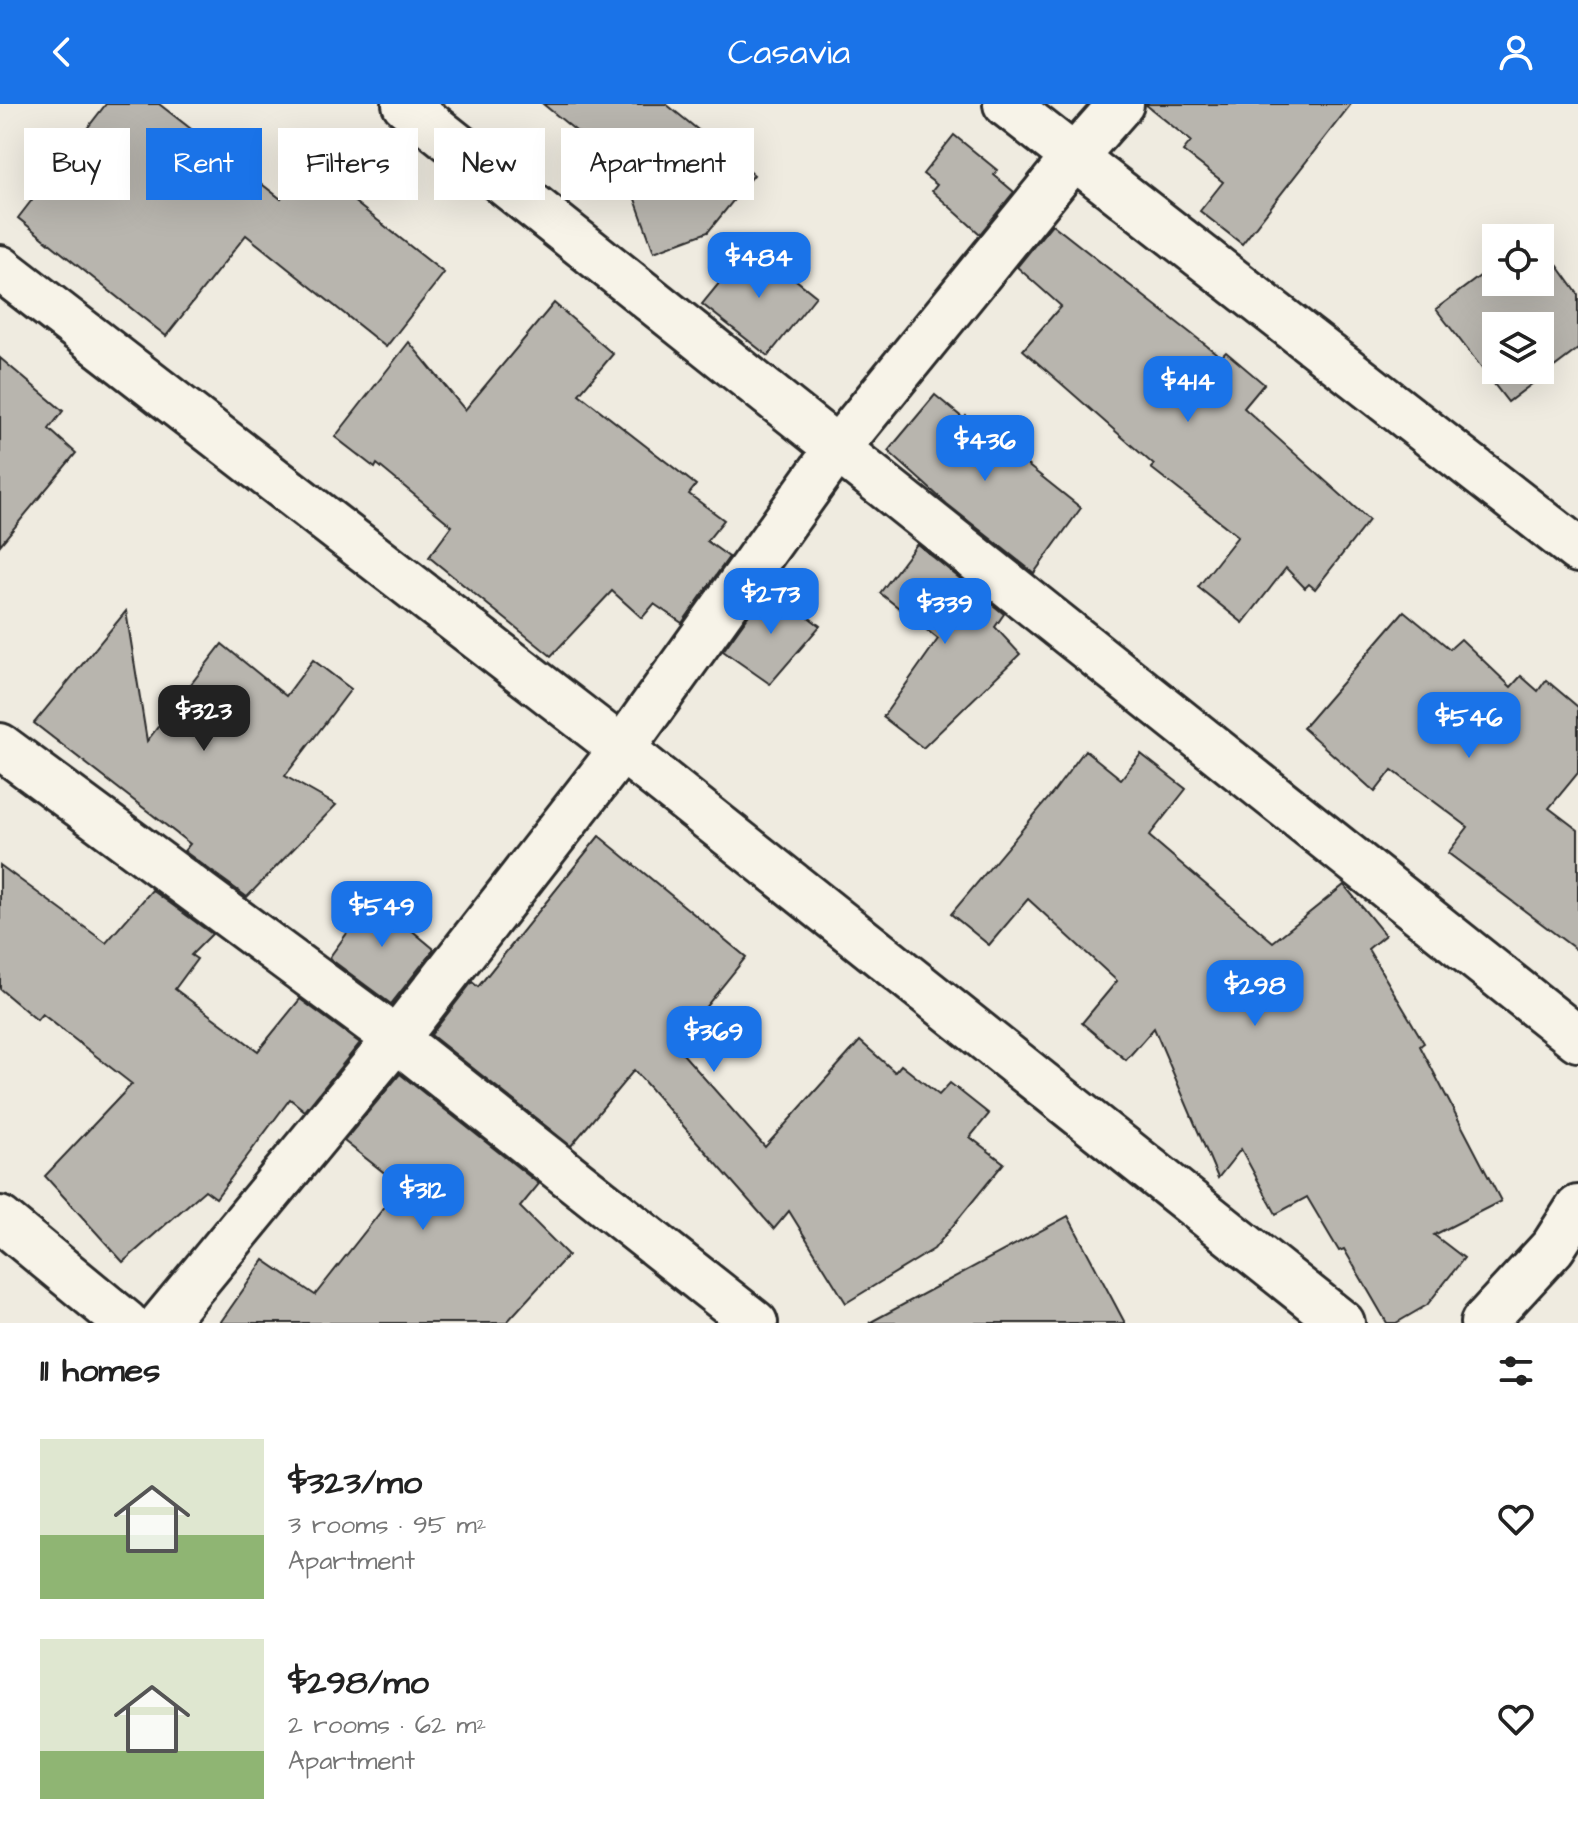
<!DOCTYPE html>
<meta charset="utf-8">
<style>
:root{--surface:#fff;--page:#f6f6f6;--text:#222;--muted:#767676;--accent:#1a73e8}
body{margin:0;font-family:"Architects Daughter",sans-serif;background:var(--page);color:var(--text);height:100vh;display:flex;flex-direction:column;font-size:30px;white-space:nowrap}
*{box-sizing:border-box;margin:0}
p{font-size:26px;color:var(--muted)}
.icon{flex:none;width:44px;height:44px;fill:none;stroke:currentColor;stroke-width:2;stroke-linecap:round;stroke-linejoin:round}
.map{position:relative;height:1219px;overflow:hidden}
.panel{display:flex;flex-direction:column;background:var(--surface);flex:1}
.panel>*{flex:none}
.top-card{position:absolute;left:24px;top:24px;width:800px;height:72px;display:flex;gap:16px}
.tools{position:absolute;left:1482px;top:120px;display:grid;gap:16px}
.tools a{display:grid;place-items:center;width:72px;height:72px;border-radius:0px;background:var(--surface);box-shadow:0 8px 32px #0002;font-size:40px}
.price{position:absolute;translate:-50% -68px;padding:0 18px;border-radius:16px;background:var(--accent);color:#fff;font-size:26px;line-height:52px;filter:drop-shadow(0 2px 4px #0008)}
.price::after{content:'';position:absolute;left:50%;top:48px;width:24px;height:18px;margin-left:-12px;background:inherit;clip-path:polygon(0 0,100% 0,50% 100%)}
.price.active{background:#222;color:#fff}
ul{padding:0;list-style:none}
li{display:flex;align-items:center;gap:24px;height:200px;padding:0 40px}
li span{display:grid;place-items:center;flex:none;width:224px;height:160px;border-radius:0px;color:#555}
li>.icon{margin-inline-start:auto}
span .icon{width:96px;height:96px;fill:#fffc;stroke-width:1}
li b{font-size:34px}
h2{display:flex;justify-content:space-between;align-items:center;height:96px;padding:0 40px;font-size:34px}
.tag{padding:0 28px;border-radius:0px;background:var(--surface);box-shadow:0 8px 32px #0002;font-size:28px;line-height:72px}
.tag.active{background:var(--accent);color:#fff}
header{display:flex;justify-content:space-between;align-items:center;height:104px;padding:0 40px;background:var(--accent);color:#fff;font-size:36px;font-weight:600}
.map>svg:first-child{display:block}
</style>
<header><svg class="icon" aria-label="back" viewBox="0 0 24 24"><path d="M15 5l-7 7 7 7"/></svg>Casavia<svg class="icon" aria-label="person" viewBox="0 0 24 24"><circle cx="12" cy="8" r="4"/><path d="M4 21q1-7 8-7t8 7"/></svg></header>
<div class="map">
<svg width="1578" height="1219" viewBox="0 0 1578 1219">
<rect width="100%" height="100%" fill="#efebe0"/>
<filter id="ink" filterUnits="userSpaceOnUse"><feTurbulence type="fractalNoise" baseFrequency=".0125" numOctaves="2"/><feDisplacementMap in="SourceGraphic" scale="16" xChannelSelector="R" yChannelSelector="G"/><feConvolveMatrix kernelMatrix="1 2 1 2 8 2 1 2 1" color-interpolation-filters="sRGB"/></filter>
<g filter="url(#ink)">
<!-- building -->
<g fill="#b8b5ae" stroke="#2b2b2b" stroke-width="2" fill-rule="evenodd">
<path d="M 106,0 L 159,0 L 281,95 L 308,61 L 444,169 L 386,243 L 246,131 L 166,232 L 18,114 Z"/>
<path d="M 543,0 L 666,0 L 754,71 L 708,128 L 654,148 L 625,67 Z"/>
<path d="M 1145,0 L 1351,0 L 1242,140 L 1200,107 L 1223,78 L 1183,47 L 1191,37 Z"/>
<path d="M 954,31 L 997,66 L 994,71 L 1014,88 L 980,130 L 932,87 L 937,81 L 923,70 Z"/>
<path d="M 1052,120 L 1221,253 L 1226,248 L 1264,280 L 1244,304 L 1369,416 L 1315,485 L 1309,480 L 1305,484 L 1286,464 L 1243,519 L 1198,483 L 1238,432 L 1151,364 L 1154,361 L 1023,246 L 1061,202 L 1017,163 Z"/>
<path d="M 1540,137 L 1578,190 L 1578,245 L 1508,298 L 1436,205 L 1496,160 L 1496,178 L 1540,178 ZM 1496,222 L 1540,222 L 1540,266 L 1496,266 Z"/>
<path d="M 751,140 L 816,192 L 768,252 L 702,200 Z"/>
<path d="M 554,199 L 613,250 L 579,290 L 696,381 L 689,390 L 724,416 L 707,437 L 729,453 L 682,519 L 654,500 L 642,514 L 612,487 L 551,552 L 429,453 L 452,422 L 377,360 L 375,364 L 335,333 L 409,238 L 465,306 Z"/>
<path d="M 0,254 L 63,307 L 49,325 L 76,349 L 0,441 Z"/>
<path d="M 935,291 L 964,315 L 966,312 L 1081,404 L 1034,469 L 947,400 L 888,347 Z"/>
<path d="M 917,440 L 1004,510 L 995,523 L 1020,550 L 923,644 L 883,613 L 938,535 L 880,489 Z"/>
<path d="M 769,483 L 820,522 L 770,580 L 723,547 Z"/>
<path d="M 126,507 L 147,637 L 222,540 L 286,592 L 313,556 L 351,585 L 285,672 L 336,701 L 247,793 L 184,747 L 190,740 L 34,619 Z"/>
<path d="M 1404,507 L 1450,545 L 1461,535 L 1511,583 L 1521,572 L 1538,587 L 1546,576 L 1578,603 L 1578,669 L 1549,704 L 1578,726 L 1578,847 L 1448,749 L 1468,723 L 1392,666 L 1375,688 L 1303,624 Z"/>
<path d="M 1085,646 L 1121,675 L 1141,650 L 1186,685 L 1149,732 L 1273,838 L 1344,781 L 1385,831 L 1368,845 L 1424,939 L 1420,942 L 1501,1097 L 1434,1131 L 1464,1154 L 1427,1201 L 1396,1219 L 1387,1219 L 1344,1145 L 1339,1147 L 1307,1093 L 1276,1110 L 1241,1045 L 1218,1074 L 1154,924 L 1126,956 L 1082,919 L 1117,877 L 1028,795 L 989,841 L 951,810 L 1052,690 Z"/>
<path d="M 599,732 L 746,853 L 675,941 L 765,1043 L 860,937 L 895,968 L 901,961 L 939,991 L 950,979 L 989,1010 L 970,1033 L 1004,1059 L 934,1145 L 846,1199 L 789,1107 L 774,1125 L 634,966 L 571,1042 L 431,931 L 472,878 L 478,883 Z"/>
<path d="M 0,761 L 106,839 L 152,786 L 212,830 L 191,851 L 197,855 L 175,885 L 258,947 L 300,895 L 360,939 L 305,1007 L 290,995 L 216,1094 L 205,1086 L 123,1158 L 45,1072 L 132,980 L 42,910 L 37,916 L 0,885 Z"/>
<path d="M 377,788 L 415,815 L 409,824 L 434,845 L 391,900 L 329,854 Z"/>
<path d="M 400,970 L 539,1080 L 520,1103 L 568,1151 L 506,1219 L 220,1219 L 264,1156 L 315,1191 L 401,1082 L 344,1037 Z"/>
<path d="M 1068,1112 L 1125,1219 L 869,1219 Z"/>
</g>
<g fill="none" stroke-linecap="round" stroke-linejoin="round">
<!-- street casing -->
<g stroke="#2b2b2b" stroke-width="50">
<g id="street">
<path d="M 405,0 L 1578,935"/>
<path d="M 1006,0 L 1578,446"/>
<path d="M 0,164 L 622,645 L 1342,1219"/>
<path d="M 0,642 L 396,935 L 755,1219"/>
<path d="M 0,1115 L 126,1219"/>
<path d="M 162,1219 L 396,935 L 622,645 L 837,345 L 1075,52 L 1121,0"/>
<path d="M 1483,1219 L 1553,1143 L 1578,1104"/>
</g>
</g>
<!-- street -->
<use href="#street" stroke="#f7f3e8" stroke-width="44"/>
</g>
</g>
</svg>
<div class="tools">
<a><svg class="icon" aria-label="locate" viewBox="0 0 24 24"><circle cx="12" cy="12" r="6"/><path d="M12 2v4M12 18v4M2 12h4M18 12h4"/></svg></a>
<a><svg class="icon" aria-label="layers" viewBox="0 0 24 24"><path d="M12 4l9 5-9 5-9-5zM3 14l9 5 9-5"/></svg></a>
</div>
<b class="price" style="left:759px;top:196px">$484</b>
<b class="price" style="left:1188px;top:320px">$414</b>
<b class="price" style="left:985px;top:379px">$436</b>
<b class="price" style="left:771px;top:532px">$273</b>
<b class="price" style="left:945px;top:542px">$339</b>
<b class="price active" style="left:204px;top:649px">$323</b>
<b class="price" style="left:1469px;top:656px">$546</b>
<b class="price" style="left:382px;top:845px">$549</b>
<b class="price" style="left:1255px;top:924px">$298</b>
<b class="price" style="left:714px;top:970px">$369</b>
<b class="price" style="left:423px;top:1128px">$312</b>
<div class="top-card">
<a class="tag">Buy</a>
<a class="tag active">Rent</a>
<a class="tag">Filters</a>
<a class="tag">New</a>
<a class="tag">Apartment</a>
</div>
</div>
<section class="panel">
<h2>11 homes<svg class="icon" aria-label="filters" viewBox="0 0 24 24"><path d="M4 7h16M4 17h16"/><circle cx="9" cy="7" r="2"/><circle cx="15" cy="17" r="2"/></svg></h2>
<ul>
<li><span style="background:linear-gradient(#dfe7d0 60%,#8fb573 0)"><svg class="icon" aria-label="home" viewBox="0 0 24 24"><path d="M3 11l9-7 9 7M6 9v11h12V9"/></svg></span><div><b>$323/mo</b><p>3 rooms · 95 m²</p><p>Apartment</p></div><svg class="icon" aria-label="heart" viewBox="0 0 24 24"><path d="M12 20l-8-8c-3-5 5-10 8-4 3-6 11-1 8 4z"/></svg></li>
<li><span style="background:linear-gradient(#dfe7d0 70%,#8fb573 0)"><svg class="icon" aria-label="home" viewBox="0 0 24 24"><path d="M3 11l9-7 9 7M6 9v11h12V9"/></svg></span><div><b>$298/mo</b><p>2 rooms · 62 m²</p><p>Apartment</p></div><svg class="icon" aria-label="heart" viewBox="0 0 24 24"><path d="M12 20l-8-8c-3-5 5-10 8-4 3-6 11-1 8 4z"/></svg></li>
</ul>
</section>
